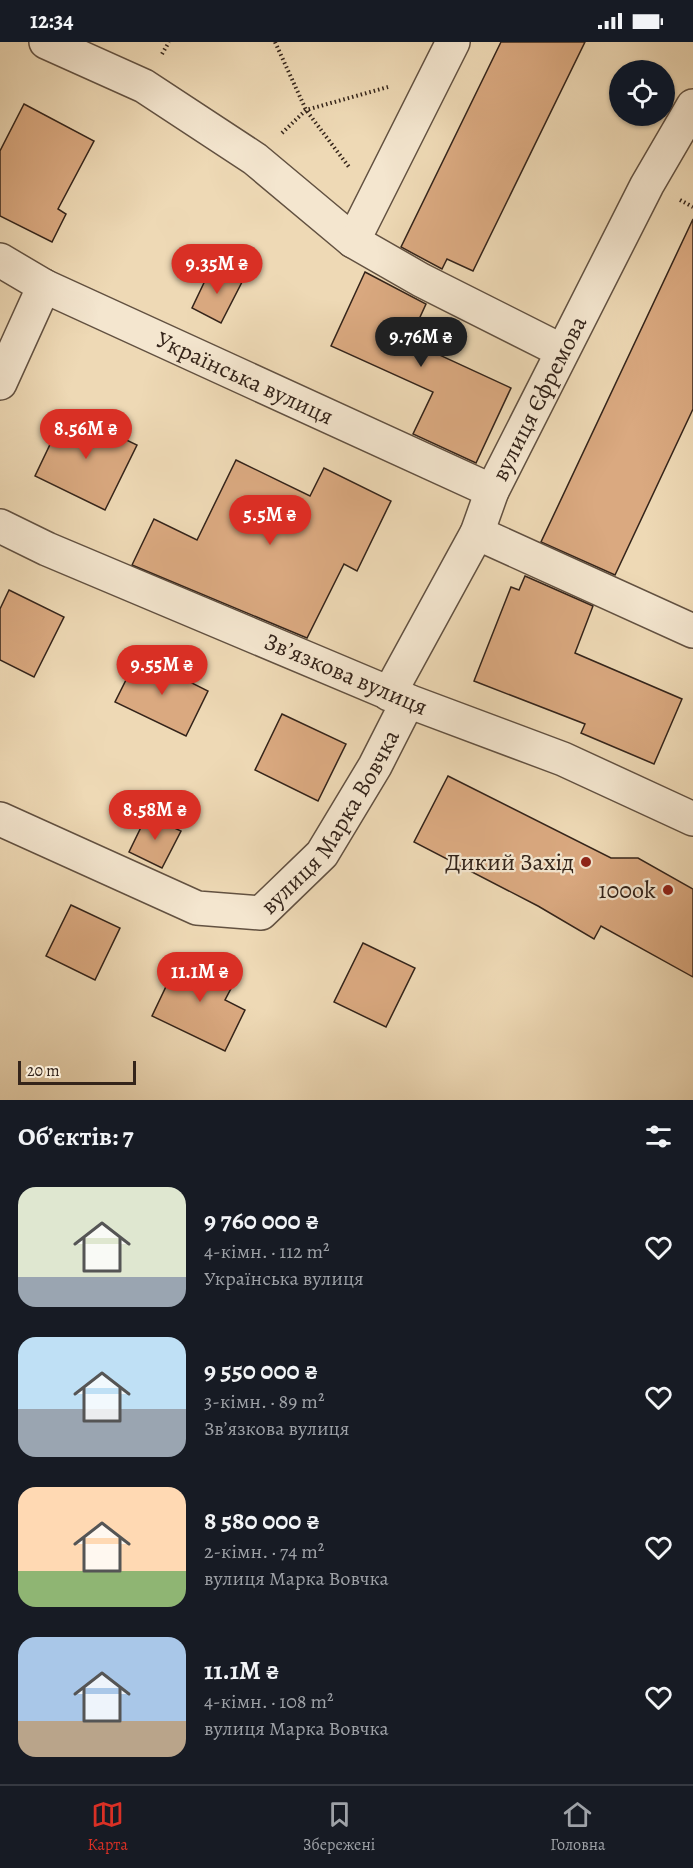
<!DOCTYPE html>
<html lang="uk">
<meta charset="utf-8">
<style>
:root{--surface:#171b24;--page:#20242c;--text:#f1f3f6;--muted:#9ea1a6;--line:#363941;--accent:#d93025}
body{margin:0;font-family:Alegreya,serif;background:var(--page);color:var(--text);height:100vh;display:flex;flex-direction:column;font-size:22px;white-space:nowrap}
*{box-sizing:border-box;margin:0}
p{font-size:20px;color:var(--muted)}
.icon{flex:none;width:33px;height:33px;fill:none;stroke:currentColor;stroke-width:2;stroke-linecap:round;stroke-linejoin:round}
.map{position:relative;height:1058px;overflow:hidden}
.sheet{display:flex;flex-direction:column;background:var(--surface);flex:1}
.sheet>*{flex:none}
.controls{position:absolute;left:609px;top:18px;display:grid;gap:12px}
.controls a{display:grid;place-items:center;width:66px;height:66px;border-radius:50%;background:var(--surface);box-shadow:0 2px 4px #0004;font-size:30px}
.scale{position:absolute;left:18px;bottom:15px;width:118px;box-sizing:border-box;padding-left:6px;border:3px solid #34241a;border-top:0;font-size:16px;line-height:21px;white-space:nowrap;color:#34241a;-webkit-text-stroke:4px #f4e6cf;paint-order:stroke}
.price{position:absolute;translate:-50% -51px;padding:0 14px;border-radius:21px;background:var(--accent);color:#fff;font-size:20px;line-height:39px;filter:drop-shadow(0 2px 3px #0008)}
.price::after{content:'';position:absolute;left:50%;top:36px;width:18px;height:14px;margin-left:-9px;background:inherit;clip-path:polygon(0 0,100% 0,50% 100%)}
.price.active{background:#222;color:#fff}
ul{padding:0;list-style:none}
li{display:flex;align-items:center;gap:18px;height:150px;padding:0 18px}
li span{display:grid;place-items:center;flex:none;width:168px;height:120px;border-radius:18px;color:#555}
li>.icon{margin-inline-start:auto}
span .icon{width:72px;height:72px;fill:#fffc;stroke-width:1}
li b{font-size:26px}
h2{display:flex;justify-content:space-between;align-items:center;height:72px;padding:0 18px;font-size:26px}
.status{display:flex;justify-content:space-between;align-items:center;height:42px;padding:0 30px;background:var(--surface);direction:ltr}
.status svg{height:16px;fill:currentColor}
.tab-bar{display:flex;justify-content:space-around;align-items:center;height:84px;border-top:2px solid var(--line);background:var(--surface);font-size:16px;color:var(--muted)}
.tab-bar a{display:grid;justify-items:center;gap:3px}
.tab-bar .active{color:var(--accent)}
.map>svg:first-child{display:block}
</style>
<div class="status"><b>12:34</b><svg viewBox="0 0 49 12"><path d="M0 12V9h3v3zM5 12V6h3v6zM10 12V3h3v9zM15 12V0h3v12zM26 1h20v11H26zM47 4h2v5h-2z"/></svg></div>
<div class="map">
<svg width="693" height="1058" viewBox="0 0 693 1058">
<rect width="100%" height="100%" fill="#eed9b5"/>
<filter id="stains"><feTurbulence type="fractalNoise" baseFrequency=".00333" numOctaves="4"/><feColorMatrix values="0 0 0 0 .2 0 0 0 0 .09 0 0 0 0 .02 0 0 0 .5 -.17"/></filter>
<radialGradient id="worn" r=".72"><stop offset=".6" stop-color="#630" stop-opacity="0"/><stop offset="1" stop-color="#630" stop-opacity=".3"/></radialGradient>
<!-- building -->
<g fill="#daa980" stroke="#34241a" stroke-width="1.5">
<path d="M 501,0 L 585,0 L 473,229 L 447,217 L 442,227 L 401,205 Z"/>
<path d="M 24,62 L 94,99 L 58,167 L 66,172 L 52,200 L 0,174 L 0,109 Z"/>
<path d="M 693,177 L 693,367 L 615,533 L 541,500 Z"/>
<path d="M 212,224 L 242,240 L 221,281 L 192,266 Z"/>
<path d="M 365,230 L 426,262 L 409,299 L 511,346 L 476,421 L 413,392 L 433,350 L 331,304 Z"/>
<path d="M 66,369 L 137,403 L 105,468 L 35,434 Z"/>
<path d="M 236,418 L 310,454 L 324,426 L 391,459 L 357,529 L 344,522 L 307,596 L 132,523 L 154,477 L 197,498 Z"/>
<path d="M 525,534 L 593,564 L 575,611 L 682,657 L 654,722 L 581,691 L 585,682 L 474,639 L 511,545 L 519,548 Z"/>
<path d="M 9,548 L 64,575 L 34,635 L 0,618 L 0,567 Z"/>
<path d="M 138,614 L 208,649 L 186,694 L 115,660 Z"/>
<path d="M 282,672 L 346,702 L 318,759 L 255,728 Z"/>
<path d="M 448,734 L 611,816 L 638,816 L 693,847 L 693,935 L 601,884 L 594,897 L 538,864 L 414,800 Z"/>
<path d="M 147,773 L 181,789 L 162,826 L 129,810 Z"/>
<path d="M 71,863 L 120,886 L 95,938 L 46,914 Z"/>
<path d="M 363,901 L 415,926 L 386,985 L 334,960 Z"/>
<path d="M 182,911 L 236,937 L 225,958 L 245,968 L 225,1009 L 152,974 Z"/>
</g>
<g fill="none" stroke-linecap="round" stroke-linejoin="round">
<!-- minor casing -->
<g stroke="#625141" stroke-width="36">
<g id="minor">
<path d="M 46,0 L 144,44 L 255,117 L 353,199 L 453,0"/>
<path d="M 353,199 L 421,238 L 562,309"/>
<path id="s1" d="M 0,218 L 44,244 L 492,449"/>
<path d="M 0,341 L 44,244"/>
<path d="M 0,484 L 47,507 L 408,659 L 563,717 L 693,777"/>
<path d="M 477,491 L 693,589"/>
<path id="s2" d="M 389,652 L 477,491 L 492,449 L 647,143 L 693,64"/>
<path id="s3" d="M 0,777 L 197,866 L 261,871 L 322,812 L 375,724 L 408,659"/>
</g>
</g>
<!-- path -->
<g stroke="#34241a" stroke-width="4" stroke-dasharray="1.5 3" stroke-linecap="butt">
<path d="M 275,0 L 306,68 L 349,125"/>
<path d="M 162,12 L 169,0"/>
<path d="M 282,91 L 306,68 L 388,45"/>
<path d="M 680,158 L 693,165"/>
</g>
<!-- minor -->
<use href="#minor" stroke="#f4e6cf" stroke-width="33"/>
</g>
<!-- markers -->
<g fill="#8f2418" stroke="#f4e6cf" stroke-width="2">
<circle cx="586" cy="820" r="6"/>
<circle cx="668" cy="848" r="6"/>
</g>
<g text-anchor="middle" stroke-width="4.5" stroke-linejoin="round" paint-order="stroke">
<!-- street labels -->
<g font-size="24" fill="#34241a" stroke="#f4e6cf">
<text dy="8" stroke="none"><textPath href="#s1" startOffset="272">Українська вулиця</textPath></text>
<text dy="8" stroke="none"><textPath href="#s2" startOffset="332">вулиця Єфремова</textPath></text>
<text transform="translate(346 632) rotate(23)" y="8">Звʼязкова вулиця</text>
<text dy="8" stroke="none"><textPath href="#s3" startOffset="396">вулиця Марка Вовчка</textPath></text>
</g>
<!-- poi labels -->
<g font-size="24" fill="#34241a" stroke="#f4e6cf" text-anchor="end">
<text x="574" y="828">Дикий Захід</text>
<text x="656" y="856">100ok</text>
</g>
</g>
<rect width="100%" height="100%" filter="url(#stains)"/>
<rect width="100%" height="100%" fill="url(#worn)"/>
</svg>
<div class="controls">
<a><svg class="icon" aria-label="locate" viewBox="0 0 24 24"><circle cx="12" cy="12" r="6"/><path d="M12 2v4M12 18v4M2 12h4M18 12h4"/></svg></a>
</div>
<div class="scale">20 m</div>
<b class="price" style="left:217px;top:253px">9.35M ₴</b>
<b class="price active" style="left:421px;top:326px">9.76M ₴</b>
<b class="price" style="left:86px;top:418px">8.56M ₴</b>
<b class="price" style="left:270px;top:504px">5.5M ₴</b>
<b class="price" style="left:162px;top:654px">9.55M ₴</b>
<b class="price" style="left:155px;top:799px">8.58M ₴</b>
<b class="price" style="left:200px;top:961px">11.1M ₴</b>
</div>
<section class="sheet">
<h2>Об’єктів: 7<svg class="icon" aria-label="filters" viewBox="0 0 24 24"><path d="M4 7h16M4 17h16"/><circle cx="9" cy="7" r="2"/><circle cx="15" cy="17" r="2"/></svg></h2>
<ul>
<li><span style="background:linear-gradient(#dfe7d0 75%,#9aa5b1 0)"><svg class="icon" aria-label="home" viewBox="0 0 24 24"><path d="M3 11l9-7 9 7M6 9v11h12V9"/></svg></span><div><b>9 760 000 ₴</b><p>4-кімн. · 112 m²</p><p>Українська вулиця</p></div><svg class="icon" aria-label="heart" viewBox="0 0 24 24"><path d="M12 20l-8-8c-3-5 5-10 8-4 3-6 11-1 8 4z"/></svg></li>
<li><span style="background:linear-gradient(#bfe0f5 60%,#9aa5b1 0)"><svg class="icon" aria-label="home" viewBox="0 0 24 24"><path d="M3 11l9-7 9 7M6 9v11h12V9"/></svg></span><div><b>9 550 000 ₴</b><p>3-кімн. · 89 m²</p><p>Звʼязкова вулиця</p></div><svg class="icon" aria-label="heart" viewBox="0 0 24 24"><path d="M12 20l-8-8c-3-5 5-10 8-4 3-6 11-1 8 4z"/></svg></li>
<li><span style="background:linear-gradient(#ffd9b3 70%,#8fb573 0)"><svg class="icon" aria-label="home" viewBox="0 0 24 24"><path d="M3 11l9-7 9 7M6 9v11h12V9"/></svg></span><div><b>8 580 000 ₴</b><p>2-кімн. · 74 m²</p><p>вулиця Марка Вовчка</p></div><svg class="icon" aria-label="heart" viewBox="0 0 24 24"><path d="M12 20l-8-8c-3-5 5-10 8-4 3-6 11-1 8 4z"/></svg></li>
<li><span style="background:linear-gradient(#a9c7e8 70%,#b9a48a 0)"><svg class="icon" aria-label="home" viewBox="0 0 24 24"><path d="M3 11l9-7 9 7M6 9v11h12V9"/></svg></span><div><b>11.1M ₴</b><p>4-кімн. · 108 m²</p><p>вулиця Марка Вовчка</p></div><svg class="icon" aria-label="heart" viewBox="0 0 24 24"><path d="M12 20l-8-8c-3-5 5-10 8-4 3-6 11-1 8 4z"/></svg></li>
</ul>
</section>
<nav class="tab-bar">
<a class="active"><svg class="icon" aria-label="map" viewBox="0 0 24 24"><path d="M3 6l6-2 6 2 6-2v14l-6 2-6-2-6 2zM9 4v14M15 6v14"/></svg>Карта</a>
<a><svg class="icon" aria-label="saved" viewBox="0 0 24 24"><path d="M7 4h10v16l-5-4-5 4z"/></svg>Збережені</a>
<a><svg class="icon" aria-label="home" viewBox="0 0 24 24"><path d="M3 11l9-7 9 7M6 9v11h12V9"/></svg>Головна</a>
</nav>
